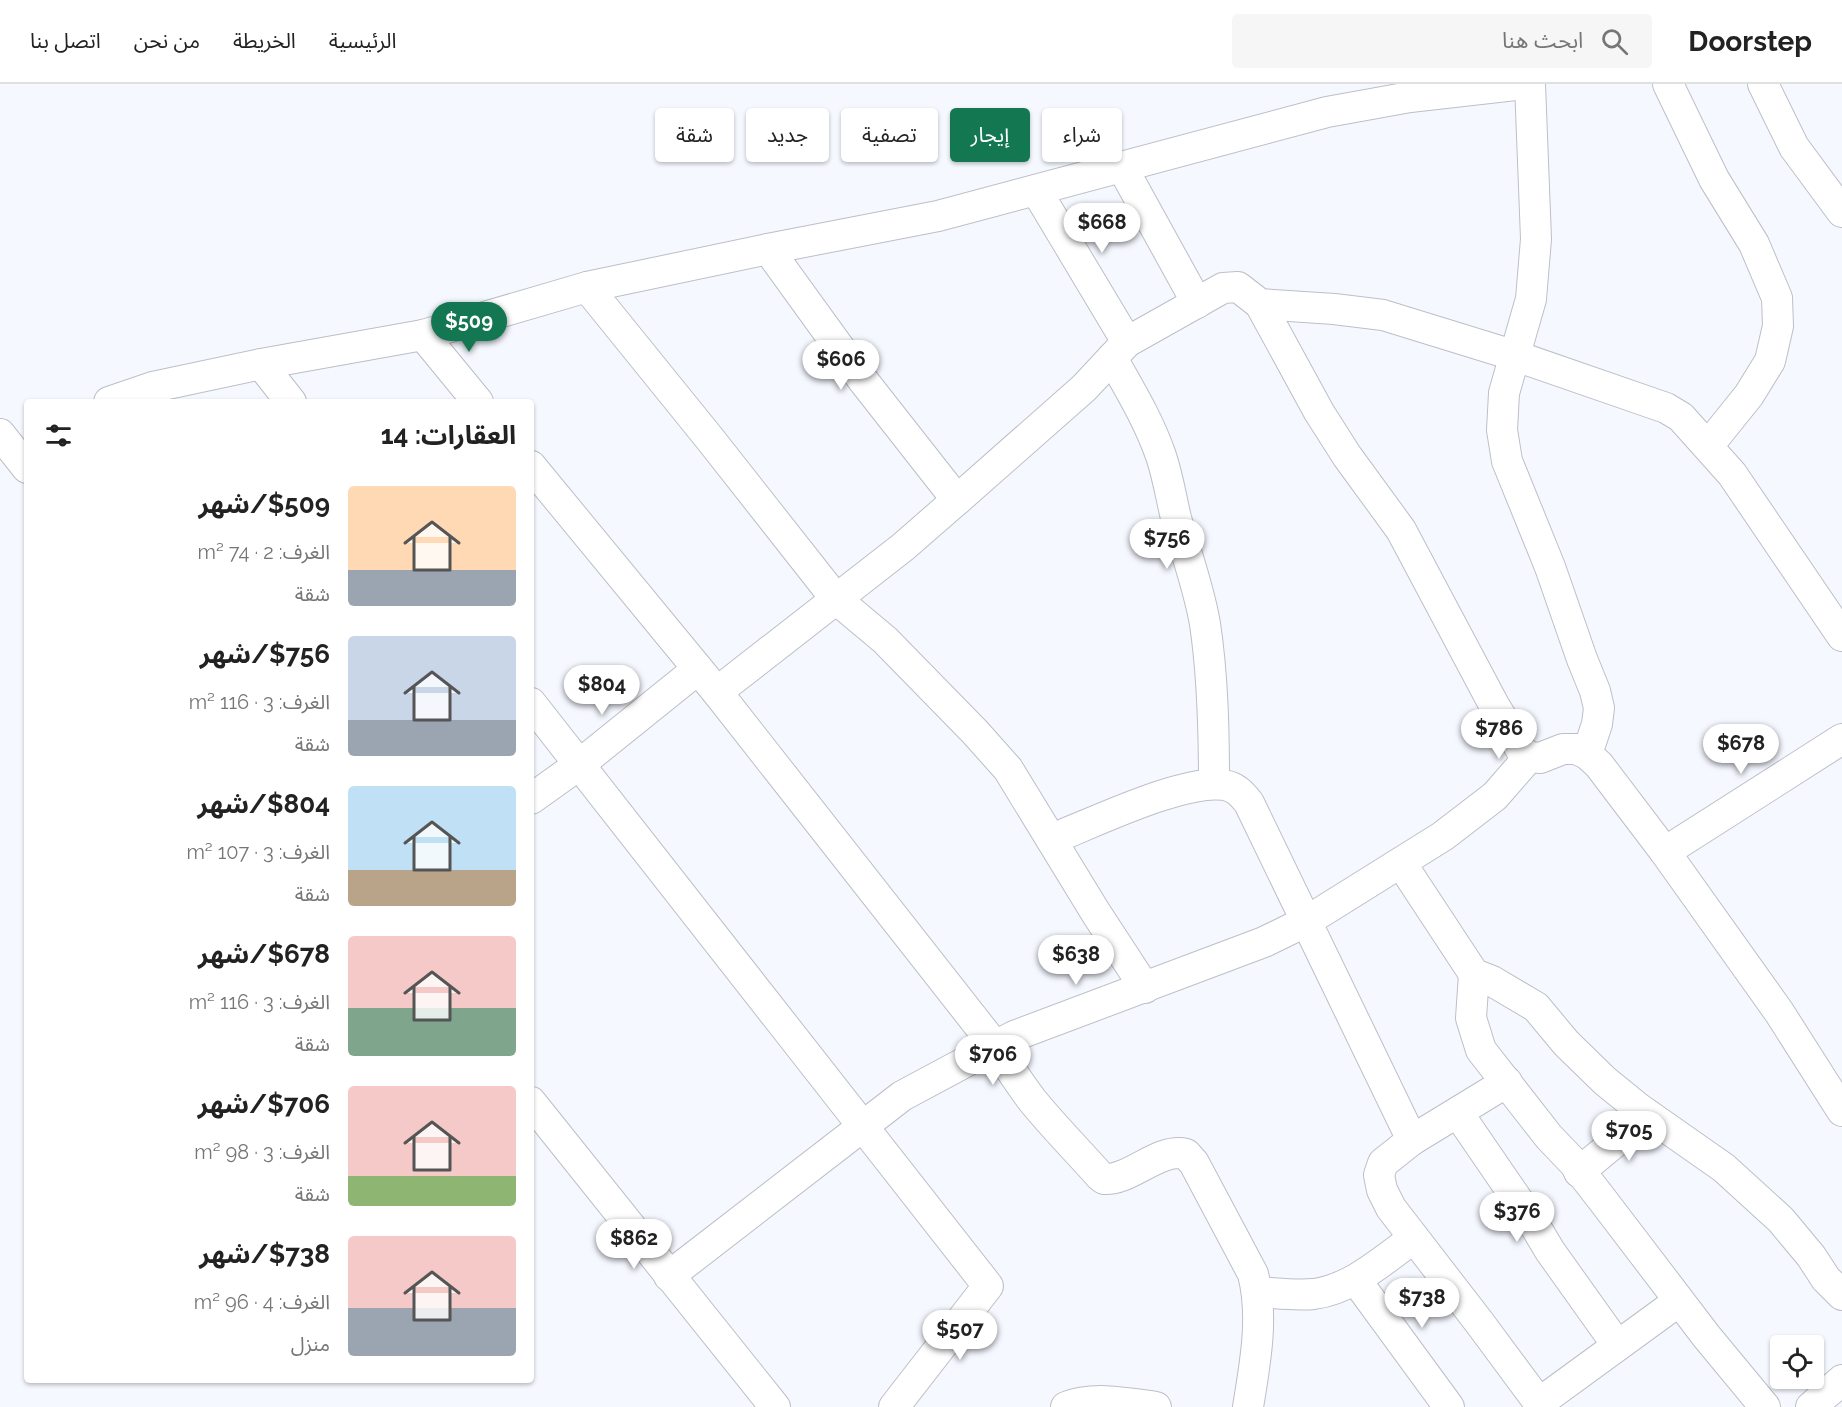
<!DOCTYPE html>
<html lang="ar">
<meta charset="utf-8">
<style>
:root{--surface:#fff;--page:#f6f6f6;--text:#222;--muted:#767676;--line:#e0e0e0;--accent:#137851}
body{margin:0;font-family:Raleway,"Noto Sans Arabic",sans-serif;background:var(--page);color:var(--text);direction:rtl;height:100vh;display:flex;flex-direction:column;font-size:22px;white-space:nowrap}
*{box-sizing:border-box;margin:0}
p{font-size:20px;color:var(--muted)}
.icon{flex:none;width:33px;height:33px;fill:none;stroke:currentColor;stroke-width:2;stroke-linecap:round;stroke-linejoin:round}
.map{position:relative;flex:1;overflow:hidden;direction:ltr}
.sheet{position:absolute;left:24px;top:315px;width:510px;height:984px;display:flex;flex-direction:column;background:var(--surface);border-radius:6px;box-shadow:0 2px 4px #0004;direction:rtl}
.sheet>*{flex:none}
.guide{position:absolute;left:552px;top:24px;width:570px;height:54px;direction:rtl;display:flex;gap:12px}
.controls{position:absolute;left:1770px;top:1251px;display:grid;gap:12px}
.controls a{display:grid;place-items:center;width:54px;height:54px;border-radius:6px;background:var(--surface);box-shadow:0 2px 4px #0004;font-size:30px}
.price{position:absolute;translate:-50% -51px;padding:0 14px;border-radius:21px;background:#fff;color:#222;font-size:20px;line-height:39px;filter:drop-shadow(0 2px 3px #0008)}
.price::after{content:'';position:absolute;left:50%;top:36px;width:18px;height:14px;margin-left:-9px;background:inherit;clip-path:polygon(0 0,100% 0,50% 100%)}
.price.on{background:var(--accent);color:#fff}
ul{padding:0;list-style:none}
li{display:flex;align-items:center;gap:18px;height:150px;padding:0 18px}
li span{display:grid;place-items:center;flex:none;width:168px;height:120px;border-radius:6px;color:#555}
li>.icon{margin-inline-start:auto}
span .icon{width:72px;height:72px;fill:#fffc;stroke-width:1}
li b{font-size:26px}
h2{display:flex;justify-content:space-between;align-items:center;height:72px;padding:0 18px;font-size:26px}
.tag{padding:0 21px;border-radius:6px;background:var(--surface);box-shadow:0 2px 4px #0004;font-size:21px;line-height:54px}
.tag.on{background:var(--accent);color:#fff}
header{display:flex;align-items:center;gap:36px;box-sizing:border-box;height:84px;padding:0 30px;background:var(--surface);border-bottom:2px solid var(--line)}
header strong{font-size:28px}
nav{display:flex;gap:33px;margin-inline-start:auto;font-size:21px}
.search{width:420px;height:54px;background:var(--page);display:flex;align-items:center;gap:15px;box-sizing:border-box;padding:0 21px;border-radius:6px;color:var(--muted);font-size:22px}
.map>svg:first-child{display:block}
</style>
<header>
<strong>Doorstep</strong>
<div class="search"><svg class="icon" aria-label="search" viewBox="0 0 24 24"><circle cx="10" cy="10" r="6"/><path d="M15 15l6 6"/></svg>ابحث هنا</div>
<nav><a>الرئيسية</a><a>الخريطة</a><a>من نحن</a><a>اتصل بنا</a></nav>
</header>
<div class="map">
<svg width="1842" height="1323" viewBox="0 0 1842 1323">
<rect width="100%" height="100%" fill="#f5f8ff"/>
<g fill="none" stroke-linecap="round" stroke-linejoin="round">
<!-- street casing -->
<g stroke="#bcbfc7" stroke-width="32">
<g id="street">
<path d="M 1530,0 L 1536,155 L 1531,215 L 1504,309 L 1502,346 L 1507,377 L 1550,483 L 1582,575 L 1595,607 L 1599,624 L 1597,640 L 1587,670"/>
<path d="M 1668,0 L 1714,95 L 1754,160 L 1777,214 L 1778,242 L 1770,277 L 1749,311 L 1708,362"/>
<path d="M 1763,0 L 1794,63 L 1842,128"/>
<path d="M 1122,83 L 1197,219"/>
<path d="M 1036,106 L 1127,258"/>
<path d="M 768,165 L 862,295 L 957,416"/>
<path d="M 587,203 L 710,355 L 836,515 L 885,556 L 975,648 L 1008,685 L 1096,829 L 1145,904"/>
<path d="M 1260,220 L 1319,328 L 1347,372 L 1401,446 L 1494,621 L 1521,666 L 1529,673 L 1540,674 L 1563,665 L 1576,665 L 1587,670 L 1599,681 L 1665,768 L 1779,928 L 1842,1027"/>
<path d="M 423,251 L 478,318"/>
<path d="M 1112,274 C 1130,306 1149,337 1161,372 C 1168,393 1171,413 1176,434 C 1186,470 1199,504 1205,540 C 1213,593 1214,647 1214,700"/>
<path d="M 261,280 L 291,318"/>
<path d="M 109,318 L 153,303 L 261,280 L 423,251 L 587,203 L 768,165 L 938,132 L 1327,28 L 1410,13 L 1526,0"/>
<path d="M 0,350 L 27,384"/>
<path d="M 531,382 L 717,608 L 903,463 L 957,416 L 1084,304 L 1127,258 L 1223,204 L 1238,203 L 1260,220 L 1334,225 L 1383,231 L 1516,272 L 1666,324 L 1681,333 L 1732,390 L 1842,552"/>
<path d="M 717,608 L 995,962 C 1007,980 1019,999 1032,1016 C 1053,1042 1077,1066 1100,1092 L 1104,1095 C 1130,1097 1159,1063 1186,1070 L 1194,1079 L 1253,1190 C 1264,1233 1255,1280 1248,1323"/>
<path d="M 531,619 L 988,1202 L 894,1323"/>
<path d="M 531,715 L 580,680 L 698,585"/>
<path d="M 1052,755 C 1093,739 1183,695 1224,701 C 1236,703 1242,710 1249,719 L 1412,1056"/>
<path d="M 1665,768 L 1842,655"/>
<path d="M 1401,779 L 1474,890 L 1492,897 L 1536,923 L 1566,959 L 1605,997 L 1637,1023 L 1724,1084 L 1781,1136 L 1811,1172 L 1826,1195 L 1842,1211"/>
<path d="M 1474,890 L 1471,934 L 1481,966 L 1549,1053 L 1573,1078 L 1601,1114 L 1707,1253 L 1765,1323"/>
<path d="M 1507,998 L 1412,1056 L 1383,1079 L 1379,1091 L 1382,1106 L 1391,1124 L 1479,1238 L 1539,1319 L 1679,1217"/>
<path d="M 531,1018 L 775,1323"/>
<path d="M 1458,1029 L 1532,1137 L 1550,1167 L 1617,1261"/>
<path d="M 1579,1088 L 1648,1031"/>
<path d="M 669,1192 L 902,1012 L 1014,952 L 1264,858 L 1307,837 L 1443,752 L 1495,712 L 1529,673"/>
<path d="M 1356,1196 L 1449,1323"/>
<path d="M 1258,1208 C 1276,1209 1295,1212 1314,1210 C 1352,1205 1383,1176 1414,1154"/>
<path d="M 1066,1323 C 1093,1312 1128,1319 1156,1323"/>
<path d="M 1811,1323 L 1842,1296"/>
</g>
</g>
<!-- street -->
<use href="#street" stroke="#fff" stroke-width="30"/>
</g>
</svg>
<div class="controls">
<a><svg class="icon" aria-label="locate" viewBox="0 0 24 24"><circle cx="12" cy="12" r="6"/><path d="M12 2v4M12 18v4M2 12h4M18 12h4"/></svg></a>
</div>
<b class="price" style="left:1102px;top:170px">$668</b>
<b class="price on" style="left:469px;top:269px">$509</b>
<b class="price" style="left:841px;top:307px">$606</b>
<b class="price" style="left:1167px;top:486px">$756</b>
<b class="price" style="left:602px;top:632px">$804</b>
<b class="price" style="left:1499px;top:676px">$786</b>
<b class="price" style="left:1741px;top:691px">$678</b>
<b class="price" style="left:1076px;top:902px">$638</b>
<b class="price" style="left:993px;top:1002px">$706</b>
<b class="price" style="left:1629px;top:1078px">$705</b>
<b class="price" style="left:1517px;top:1159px">$376</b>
<b class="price" style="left:634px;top:1186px">$862</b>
<b class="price" style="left:1422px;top:1245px">$738</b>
<b class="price" style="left:960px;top:1277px">$507</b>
<div class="guide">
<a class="tag">شراء</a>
<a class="tag on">إيجار</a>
<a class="tag">تصفية</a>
<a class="tag">جديد</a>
<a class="tag">شقة</a>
</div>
<section class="sheet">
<h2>العقارات: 14<svg class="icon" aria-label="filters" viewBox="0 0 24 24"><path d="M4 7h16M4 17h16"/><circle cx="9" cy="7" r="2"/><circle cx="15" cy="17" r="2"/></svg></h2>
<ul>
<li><span style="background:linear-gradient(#ffd9b3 70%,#9aa5b1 0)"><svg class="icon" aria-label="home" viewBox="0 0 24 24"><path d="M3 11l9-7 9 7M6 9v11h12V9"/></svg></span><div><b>$509/شهر</b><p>الغرف: 2 · 74 m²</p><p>شقة</p></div></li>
<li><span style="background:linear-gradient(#c9d6e8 70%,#9aa5b1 0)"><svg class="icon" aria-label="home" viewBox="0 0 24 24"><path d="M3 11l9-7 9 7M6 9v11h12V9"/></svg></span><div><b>$756/شهر</b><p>الغرف: 3 · 116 m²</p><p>شقة</p></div></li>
<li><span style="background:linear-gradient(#bfe0f5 70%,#b9a48a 0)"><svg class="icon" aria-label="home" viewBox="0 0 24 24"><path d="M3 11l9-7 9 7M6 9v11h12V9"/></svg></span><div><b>$804/شهر</b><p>الغرف: 3 · 107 m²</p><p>شقة</p></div></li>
<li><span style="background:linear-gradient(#f6c9c9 60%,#7fa58c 0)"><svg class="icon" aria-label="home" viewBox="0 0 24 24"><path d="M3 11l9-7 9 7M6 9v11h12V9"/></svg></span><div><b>$678/شهر</b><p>الغرف: 3 · 116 m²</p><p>شقة</p></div></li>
<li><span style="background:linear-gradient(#f6c9c9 75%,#8fb573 0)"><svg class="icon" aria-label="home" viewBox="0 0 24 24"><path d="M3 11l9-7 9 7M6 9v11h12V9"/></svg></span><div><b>$706/شهر</b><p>الغرف: 3 · 98 m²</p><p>شقة</p></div></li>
<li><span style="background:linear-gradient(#f6c9c9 60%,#9aa5b1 0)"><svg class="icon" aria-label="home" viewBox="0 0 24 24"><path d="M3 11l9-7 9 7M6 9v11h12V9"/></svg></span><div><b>$738/شهر</b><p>الغرف: 4 · 96 m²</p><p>منزل</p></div></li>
</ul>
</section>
</div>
